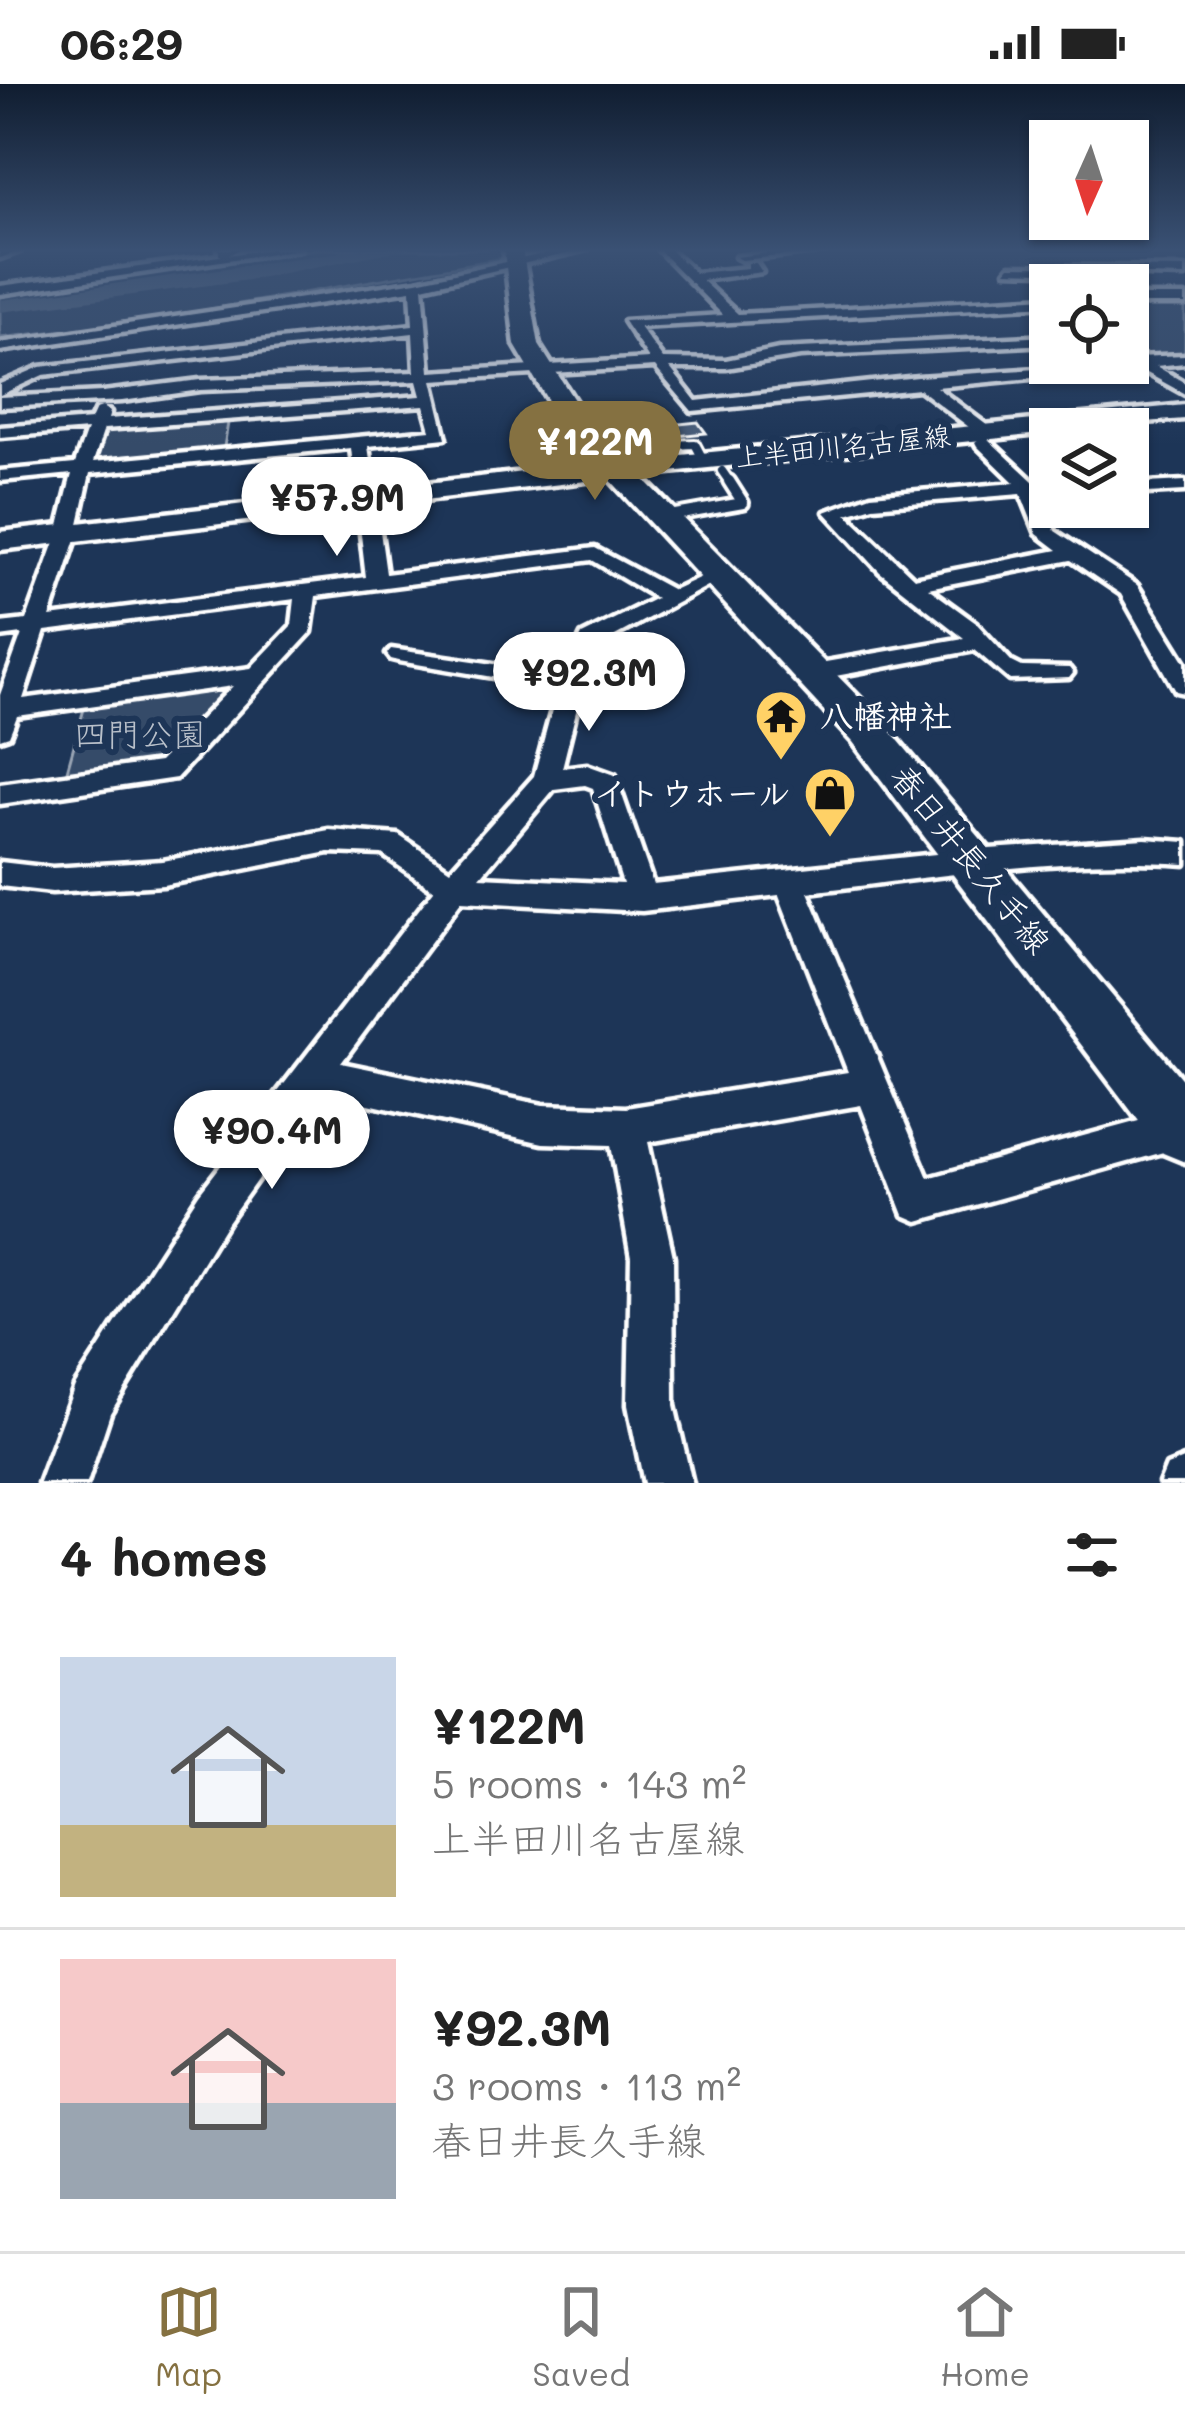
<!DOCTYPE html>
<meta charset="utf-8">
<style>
:root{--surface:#fff;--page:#f2f2f2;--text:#222;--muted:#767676;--line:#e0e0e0;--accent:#857141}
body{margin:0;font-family:Mali,"Klee One",sans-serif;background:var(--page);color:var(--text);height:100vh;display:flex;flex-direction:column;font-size:45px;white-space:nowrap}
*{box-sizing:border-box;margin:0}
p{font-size:39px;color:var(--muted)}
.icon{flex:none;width:66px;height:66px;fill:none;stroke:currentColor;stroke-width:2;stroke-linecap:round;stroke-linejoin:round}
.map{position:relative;height:1399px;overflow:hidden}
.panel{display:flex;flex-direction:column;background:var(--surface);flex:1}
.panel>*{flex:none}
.needle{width:78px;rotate:183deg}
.fabs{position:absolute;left:1029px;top:36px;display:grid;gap:24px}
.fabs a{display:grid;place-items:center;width:120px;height:120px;border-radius:0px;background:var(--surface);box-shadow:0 3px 9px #0004;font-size:60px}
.price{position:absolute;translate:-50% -102px;padding:0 27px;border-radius:42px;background:#fff;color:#222;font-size:39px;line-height:78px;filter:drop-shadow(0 3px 6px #0008)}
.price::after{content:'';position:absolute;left:50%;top:72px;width:36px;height:27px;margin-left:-18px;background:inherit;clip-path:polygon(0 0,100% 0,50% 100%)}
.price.selected{background:var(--accent);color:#fff}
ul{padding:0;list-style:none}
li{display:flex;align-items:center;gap:36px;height:300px;padding:0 60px}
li+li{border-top:3px solid var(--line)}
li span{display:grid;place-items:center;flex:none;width:336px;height:240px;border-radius:0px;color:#555}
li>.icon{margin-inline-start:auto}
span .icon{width:144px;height:144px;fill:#fffc;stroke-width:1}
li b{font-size:51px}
h2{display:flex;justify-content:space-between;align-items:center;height:144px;padding:0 60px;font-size:51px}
.status{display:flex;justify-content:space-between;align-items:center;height:84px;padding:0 60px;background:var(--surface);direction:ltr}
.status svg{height:33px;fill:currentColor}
.tab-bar{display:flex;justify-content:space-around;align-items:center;height:168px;border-top:3px solid var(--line);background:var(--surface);font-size:33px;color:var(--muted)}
.tab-bar a{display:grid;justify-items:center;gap:6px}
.tab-bar .selected{color:var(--accent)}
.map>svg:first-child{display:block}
</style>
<div class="status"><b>06:29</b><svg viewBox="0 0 49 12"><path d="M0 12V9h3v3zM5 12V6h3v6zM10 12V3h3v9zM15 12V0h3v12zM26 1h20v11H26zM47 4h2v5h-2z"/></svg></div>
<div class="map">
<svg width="1185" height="1399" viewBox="0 0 1185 1399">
<rect width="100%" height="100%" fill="#1d3557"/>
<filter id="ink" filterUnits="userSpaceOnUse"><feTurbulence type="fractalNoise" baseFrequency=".00833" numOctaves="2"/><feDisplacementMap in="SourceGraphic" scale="24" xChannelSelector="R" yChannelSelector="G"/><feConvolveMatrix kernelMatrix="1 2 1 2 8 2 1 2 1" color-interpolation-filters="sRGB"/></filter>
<g filter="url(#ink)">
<!-- green -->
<g fill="#364b69" stroke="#9aa5b4" stroke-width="3">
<path d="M 316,165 L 555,165 L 142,237 L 0,254 L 0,212 Z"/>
<path d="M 1128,220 L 1185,220 L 1185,271 L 1142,276 L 1128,267 Z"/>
<path d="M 229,333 L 223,369 L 91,380 L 104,343 Z"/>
<path d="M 241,599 L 163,682 L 65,694 L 85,621 Z"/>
</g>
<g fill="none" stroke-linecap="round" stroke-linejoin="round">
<!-- river -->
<path fill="#617289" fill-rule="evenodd" d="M 362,165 L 405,165 L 248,196 L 0,228 L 0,216 Z"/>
</g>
<!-- building -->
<path fill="#4a5d79" stroke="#fff" stroke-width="3" d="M 698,338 L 706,349 L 667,353 L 660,342 Z"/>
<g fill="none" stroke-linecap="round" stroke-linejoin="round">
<!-- lane-far1 casing -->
<g stroke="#fff" stroke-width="14">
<g id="lane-far1">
<path d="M 599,364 L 695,360 L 704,377"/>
<path d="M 722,387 L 731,400"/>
</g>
</g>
<!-- lane casing -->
<g stroke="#fff" stroke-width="18">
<path id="lane" d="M 664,433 L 743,419 L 729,397"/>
</g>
<!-- street casing -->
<g stroke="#fff" stroke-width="9">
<g id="street">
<path d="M 21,165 L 20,167 L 0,174 L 0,167 Z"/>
<path d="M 270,165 L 300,165 L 0,210 L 0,202 Z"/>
<path d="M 566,165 L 587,165 L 423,203 L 430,288 L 649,275 L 624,237 L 723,231 L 658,165 L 669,165 L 695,189 L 748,184 L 748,179 L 756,179 L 762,188 L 701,196 L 738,230 L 1050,213 L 1050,221 L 639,243 L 663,275 L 726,276 L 779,265 L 1050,252 L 1050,260 L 800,272 L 726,284 L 670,284 L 696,317 L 918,293 L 1128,279 L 1137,273 L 1185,271 L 1185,279 L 1156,282 L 1185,299 L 1185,310 L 1138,284 L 936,303 L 992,345 L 994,349 L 987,354 L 1034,398 L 1050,397 L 1050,407 L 1039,408 L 1055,447 L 1137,501 L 1185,578 L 1185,609 L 1176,607 L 1121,510 L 1071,476 L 928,504 L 976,539 L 1012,578 L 1022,583 L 1069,584 L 1073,589 L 1069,594 L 1010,596 L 975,566 L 814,596 L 806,593 L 802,588 L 814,580 L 964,554 L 880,488 L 825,428 L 871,411 L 1015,399 L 977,362 L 975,358 L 982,353 L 919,305 L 692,327 L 655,283 L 432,296 L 446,354 L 368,362 L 386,490 L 595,464 L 673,506 L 720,484 L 730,490 L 600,560 L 583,599 L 562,684 L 587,681 L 615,691 L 653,800 L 974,766 L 1145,755 L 1185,758 L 1185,780 C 1061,771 931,794 808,808 L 928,1094 L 1183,1025 L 1185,1062 L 918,1137 L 904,1131 L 861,1021 L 648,1058 L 673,1173 L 674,1321 L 692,1399 L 644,1399 L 628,1321 L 631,1173 L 611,1061 L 543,1059 L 319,1009 L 227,1138 L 110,1329 L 87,1399 L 39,1399 L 75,1302 L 199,1110 L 434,806 L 382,770 L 329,768 L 163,801 L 52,808 L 0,802 L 0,778 L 52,784 L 163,777 L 329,746 L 398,751 L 450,786 L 534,692 L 558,604 L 399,577 L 391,575 L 387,570 L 391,565 L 563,590 L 582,551 L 656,514 L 592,476 L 316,512 L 311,548 L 176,694 L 0,720 L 0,700 L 159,678 L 233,602 L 17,632 L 9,652 L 0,655 L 0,611 L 22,550 L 0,553 L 0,539 L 27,536 L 55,458 L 72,390 L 0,397 L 0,387 L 75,380 L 87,346 L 0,353 L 0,343 L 91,336 L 96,325 L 102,323 L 110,328 L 108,335 L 421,312 L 417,297 L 200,306 L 122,317 L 0,323 L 0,313 L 103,308 L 200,296 L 415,288 L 413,249 L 43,291 L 0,311 L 0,300 L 40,283 L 413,241 L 411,206 L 0,267 L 0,259 L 417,197 ZM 424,321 L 431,346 L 93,378 L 104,345 ZM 351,364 L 366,493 L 50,533 L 75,458 L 90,389 ZM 1021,410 L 1037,450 L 1058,466 L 914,494 L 847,430 L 873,422 ZM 295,515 L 292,541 L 251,584 L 23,615 L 45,547 ZM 585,701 L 593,704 L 623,800 L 480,793 L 554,705 ZM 779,811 L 848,988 L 626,1024 L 543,1021 L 341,979 L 461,817 L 642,827 Z"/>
<path d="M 798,165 L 845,165 L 742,176 L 736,173 Z"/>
<path d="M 1010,182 L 1185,184 L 1185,192 L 1006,187 Z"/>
<rect x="1128" y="212" width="57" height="8"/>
<path d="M 1185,397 L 1185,407 L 1128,410 L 1128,400 Z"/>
<path d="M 1184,1375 L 1185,1399 L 1160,1399 L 1167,1382 Z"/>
</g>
</g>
<!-- secondary casing -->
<g stroke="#fff" stroke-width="9">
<g id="secondary">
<path d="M 219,165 L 240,165 L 225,173 L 219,171 Z"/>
<path d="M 1185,321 L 1185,335 L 1050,345 L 1050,349 L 620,393 L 0,466 L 0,448 L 620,377 Z"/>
</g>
</g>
<!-- primary casing -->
<g stroke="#fff" stroke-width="9">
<path id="primary" d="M 504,165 L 522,165 L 539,261 L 588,338 L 883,638 L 1185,999 L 1185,1078 L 1163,1069 L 853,658 L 567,349 L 515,261 Z"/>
</g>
<!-- lane-far1 -->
<use href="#lane-far1" stroke="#1d3557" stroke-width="8"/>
<!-- lane -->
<use href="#lane" stroke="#1d3557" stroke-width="10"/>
<!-- street -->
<use href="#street" fill="#1d3557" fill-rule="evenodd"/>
<!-- secondary -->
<use href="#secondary" fill="#1d3557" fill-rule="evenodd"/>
<!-- primary -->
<use href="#primary" fill="#1d3557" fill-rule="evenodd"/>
</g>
</g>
<!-- sky -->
<linearGradient id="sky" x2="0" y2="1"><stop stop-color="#101d30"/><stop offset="0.46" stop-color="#3a5174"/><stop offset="1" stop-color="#3a5174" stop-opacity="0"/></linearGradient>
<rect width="1185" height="361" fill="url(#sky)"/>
<!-- icons -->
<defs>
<g id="temple-pin" transform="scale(2.7)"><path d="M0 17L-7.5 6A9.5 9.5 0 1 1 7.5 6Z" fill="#ffd166" stroke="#1d3557"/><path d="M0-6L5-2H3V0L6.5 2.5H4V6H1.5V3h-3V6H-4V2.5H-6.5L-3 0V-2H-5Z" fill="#111"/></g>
<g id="shop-pin" transform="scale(2.7)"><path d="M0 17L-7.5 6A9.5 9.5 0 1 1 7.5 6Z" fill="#ffd166" stroke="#1d3557"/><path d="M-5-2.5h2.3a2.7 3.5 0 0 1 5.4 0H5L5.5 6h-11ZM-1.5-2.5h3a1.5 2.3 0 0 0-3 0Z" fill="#111"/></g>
</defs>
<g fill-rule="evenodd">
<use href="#temple-pin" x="781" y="632"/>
<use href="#shop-pin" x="830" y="709"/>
</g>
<g text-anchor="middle" stroke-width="12" stroke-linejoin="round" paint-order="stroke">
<!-- far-street labels -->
<g font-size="27" fill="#fff" stroke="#1d3557">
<text transform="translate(843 363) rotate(-6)" y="9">上半田川名古屋線</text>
</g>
<!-- poi labels -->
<g font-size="33" font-weight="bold" fill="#fff" stroke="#1d3557" text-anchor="start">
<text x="820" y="644">八幡神社</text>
<text x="791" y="721" text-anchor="end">イトウホール</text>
</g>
<!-- park labels -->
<g font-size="33" fill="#b9c0ca" stroke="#1d3557">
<text x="140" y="662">四門公園</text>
</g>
<!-- street labels -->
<g font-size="33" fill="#fff" stroke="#1d3557">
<text transform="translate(971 775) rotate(51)" y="12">春日井長久手線</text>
</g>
</g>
</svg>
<div class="fabs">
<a><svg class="needle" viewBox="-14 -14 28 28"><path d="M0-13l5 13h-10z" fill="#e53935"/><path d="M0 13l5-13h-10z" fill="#767676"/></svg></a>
<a><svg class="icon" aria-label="locate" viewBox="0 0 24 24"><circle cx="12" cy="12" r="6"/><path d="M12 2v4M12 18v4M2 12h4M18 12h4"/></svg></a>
<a><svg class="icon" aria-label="layers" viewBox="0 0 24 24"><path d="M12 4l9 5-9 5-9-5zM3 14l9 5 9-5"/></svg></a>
</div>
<b class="price selected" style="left:595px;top:419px">¥122M</b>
<b class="price" style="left:337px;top:475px">¥57.9M</b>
<b class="price" style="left:589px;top:650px">¥92.3M</b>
<b class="price" style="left:272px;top:1108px">¥90.4M</b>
</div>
<section class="panel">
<h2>4 homes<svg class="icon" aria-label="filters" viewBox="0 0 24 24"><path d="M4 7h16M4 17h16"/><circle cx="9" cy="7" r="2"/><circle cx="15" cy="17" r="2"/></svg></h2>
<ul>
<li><span style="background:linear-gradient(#c9d6e8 70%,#c2b280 0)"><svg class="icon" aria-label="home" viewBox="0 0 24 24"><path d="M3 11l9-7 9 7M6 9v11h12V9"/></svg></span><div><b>¥122M</b><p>5 rooms · 143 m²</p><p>上半田川名古屋線</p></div></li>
<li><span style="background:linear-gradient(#f6c9c9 60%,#9aa5b1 0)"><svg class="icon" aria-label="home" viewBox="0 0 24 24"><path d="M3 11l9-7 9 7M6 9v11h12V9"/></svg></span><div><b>¥92.3M</b><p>3 rooms · 113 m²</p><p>春日井長久手線</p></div></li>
</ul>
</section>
<nav class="tab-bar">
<a class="selected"><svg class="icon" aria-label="map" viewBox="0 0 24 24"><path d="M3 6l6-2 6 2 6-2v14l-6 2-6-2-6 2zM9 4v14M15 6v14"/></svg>Map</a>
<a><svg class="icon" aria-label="saved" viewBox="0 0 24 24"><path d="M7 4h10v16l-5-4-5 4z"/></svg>Saved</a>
<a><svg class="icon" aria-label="home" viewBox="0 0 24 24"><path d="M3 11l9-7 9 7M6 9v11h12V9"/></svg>Home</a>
</nav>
